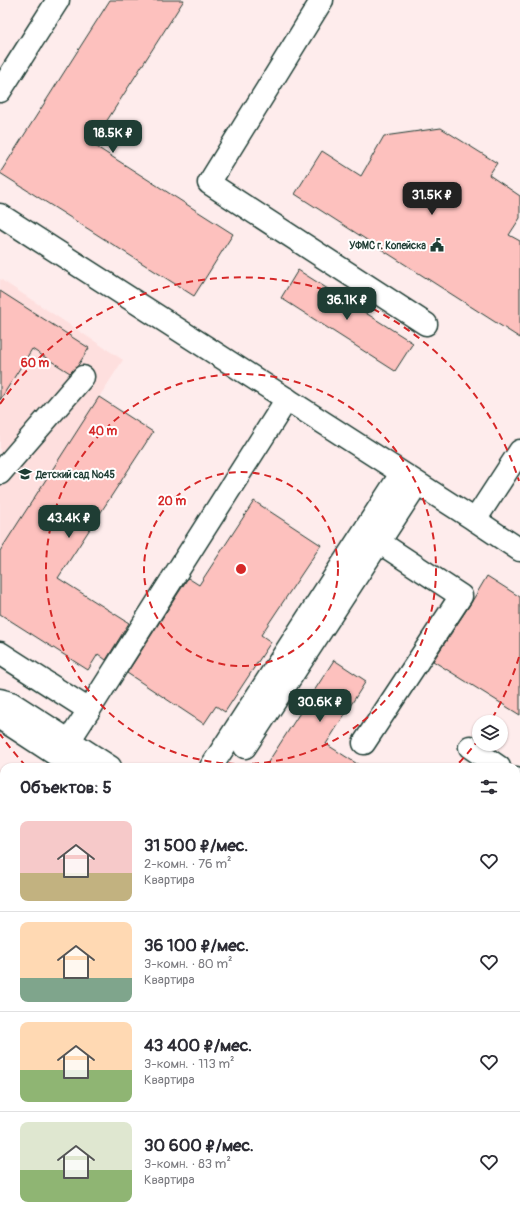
<!DOCTYPE html>
<html lang="ru">
<meta charset="utf-8">
<style>
:root{--surface:#fff;--page:#f2f2f3;--text:#2b2b33;--muted:#7c7c81;--line:#e1e1e2;--accent:#1f3d34}
body{margin:0;font-family:Pangolin,sans-serif;background:var(--page);color:var(--text);height:100vh;display:flex;flex-direction:column;font-size:15px;white-space:nowrap}
*{box-sizing:border-box;margin:0}
p{font-size:13px;color:var(--muted)}
.icon{flex:none;width:22px;height:22px;fill:none;stroke:currentColor;stroke-width:2;stroke-linecap:round;stroke-linejoin:round}
.map{position:relative;flex:1;overflow:hidden}
.details{position:absolute;left:0px;top:763px;width:520px;height:456px;display:flex;flex-direction:column;background:var(--surface);border-radius:12px 12px 0 0;box-shadow:0 1px 3px #0004}
.details>*{flex:none}
.fabs{position:absolute;left:472px;top:715px;display:grid;gap:8px}
.fabs a{display:grid;place-items:center;width:36px;height:36px;border-radius:50%;background:var(--surface);box-shadow:0 1px 3px #0004;font-size:20px}
.price{position:absolute;translate:-50% -34px;padding:0 9px;border-radius:8px;background:var(--accent);color:#fff;font-size:13px;line-height:26px;filter:drop-shadow(0 1px 2px #0008)}
.price::after{content:'';position:absolute;left:50%;top:24px;width:12px;height:9px;margin-left:-6px;background:inherit;clip-path:polygon(0 0,100% 0,50% 100%)}
.price.active{background:#222;color:#fff}
ul{padding:0;list-style:none}
li{display:flex;align-items:center;gap:12px;height:100px;padding:0 20px}
li+li{border-top:1px solid var(--line)}
li span{display:grid;place-items:center;flex:none;width:112px;height:80px;border-radius:8px;color:#555}
li>.icon{margin-inline-start:auto}
span .icon{width:48px;height:48px;fill:#fffc;stroke-width:1}
li b{font-size:17px}
h2{display:flex;justify-content:space-between;align-items:center;height:48px;padding:0 20px;font-size:17px}
.map>svg:first-child{display:block}
</style>
<div class="map">
<svg width="520" height="1219" viewBox="0 0 520 1219">
<rect width="100%" height="100%" fill="#feecec"/>
<filter id="ink" filterUnits="userSpaceOnUse"><feTurbulence type="fractalNoise" baseFrequency=".025" numOctaves="2"/><feDisplacementMap in="SourceGraphic" scale="8" xChannelSelector="R" yChannelSelector="G"/><feConvolveMatrix kernelMatrix="1 2 1 2 8 2 1 2 1" color-interpolation-filters="sRGB"/></filter>
<g filter="url(#ink)">
<!-- built -->
<path fill="#fedfde" d="M 0,279 L 123,360 L 0,551 Z"/>
<!-- green -->
<path fill="#d0e296" stroke="#789065" d="M 0,896 L 4,913 L 4,934 L 0,931 Z"/>
<!-- building -->
<g fill="#fdc1be" stroke="#1f3d34">
<path d="M 110,0 L 184,0 L 92,144 L 233,234 L 194,296 L 0,173 Z"/>
<path d="M 441,128 L 497,163 L 489,175 L 520,196 L 520,218 L 509,235 L 520,241 L 520,338 L 295,194 L 322,151 L 361,176 L 384,136 Z"/>
<path d="M 298,270 L 413,343 L 395,371 L 281,298 Z"/>
<path d="M 0,291 L 89,348 L 77,367 L 70,373 L 32,349 L 0,400 Z"/>
<path d="M 99,397 L 153,432 L 58,578 L 129,623 L 106,660 L 98,654 L 88,670 L 0,614 L 0,551 Z"/>
<path d="M 254,501 L 321,545 L 261,635 L 271,642 L 225,712 L 216,706 L 204,724 L 127,673 L 188,578 L 199,585 Z"/>
<path d="M 487,576 L 520,597 L 520,715 L 433,661 L 471,603 Z"/>
<path d="M 334,660 L 366,681 L 326,744 L 362,767 L 265,767 Z"/>
</g>
<g fill="none" stroke-linecap="round" stroke-linejoin="round">
<!-- minor casing -->
<g stroke="#1f3d34" stroke-width="25">
<g id="minor">
<path d="M 322,0 L 209,183 L 426,324"/>
<path d="M 0,91 L 58,0"/>
<path d="M 0,215 L 475,520"/>
<path d="M 520,451 L 475,520 L 520,550"/>
<path d="M 0,473 L 83,377"/>
<path d="M 0,653 L 89,710 L 69,741"/>
<path d="M 0,700 L 11,703 L 110,767"/>
<path d="M 89,710 L 287,399"/>
<path d="M 0,718 L 75,767"/>
<path d="M 364,743 L 461,596 L 379,542"/>
<path d="M 245,747 L 417,484"/>
<path d="M 470,747 L 499,767"/>
<path d="M 211,767 L 401,474"/>
<path d="M 516,779 L 520,781"/>
<path d="M 516,823 L 520,817"/>
<path d="M 516,1000 L 520,1001"/>
<path d="M 0,1026 L 4,1029"/>
<path d="M 516,1061 L 520,1066"/>
<path d="M 0,1208 L 4,1202"/>
<path d="M 282,1215 L 288,1219"/>
</g>
</g>
<!-- minor -->
<use href="#minor" stroke="#fff" stroke-width="22"/>
</g>
</g>
<!-- distance rings -->
<g fill="none" stroke="#d62828" stroke-width="2" stroke-dasharray="7 5">
<circle cx="241" cy="569" r="97"/>
<circle cx="241" cy="569" r="195"/>
<path d="M519 657A292 292 0 0 1 490 722M479 739A292 292 0 0 1 456 766M26 766A292 292 0 0 1 0 734M0 404A292 292 0 0 1 519 481"/>
</g>
<!-- icons -->
<defs>
<g id="civic-bare" transform="scale(1.08)"><path d="M-.6-6.5H3V-4.5H.6V-3L4-1V1h2V6H-6V1h2V-1L-.6-3ZM-1.2 2.5V6h2.4V2.5Z" fill="#1f3d34" stroke="#fff" stroke-width="2.5" paint-order="stroke"/></g>
<g id="school-bare" transform="scale(1.08)"><path d="M0-5L7-2L0 1L-7-2ZM-4 1L0 2.5L4 1V4Q0 6-4 4Z" fill="#1f3d34" stroke="#fff" stroke-width="2.5" paint-order="stroke"/></g>
</defs>
<g fill-rule="evenodd">
<use href="#civic-bare" x="437" y="245"/>
<use href="#school-bare" x="25" y="474"/>
</g>
<g text-anchor="middle" stroke-width="4" stroke-linejoin="round" paint-order="stroke">
<!-- poi labels -->
<g font-size="10" font-weight="bold" fill="#1f3d34" stroke="#fff" text-anchor="end">
<text x="426" y="249">УФМС г. Копейска</text>
<text x="36" y="478" text-anchor="start">Детский сад №45</text>
</g>
</g>
<circle cx="241" cy="569" r="6" fill="#d62828" stroke="#fff" stroke-width="2"/>
<g font-size="12" text-anchor="middle" font-weight="bold" fill="#d62828" stroke="#fff" stroke-width="4" stroke-linejoin="round" paint-order="stroke">
<text x="35" y="367">60 m</text>
<text x="103" y="435">40 m</text>
<text x="172" y="505">20 m</text>
</g>
</svg>
<div class="fabs">
<a><svg class="icon" aria-label="layers" viewBox="0 0 24 24"><path d="M12 4l9 5-9 5-9-5zM3 14l9 5 9-5"/></svg></a>
</div>
<b class="price" style="left:113px;top:154px">18.5K ₽</b>
<b class="price active" style="left:432px;top:216px">31.5K ₽</b>
<b class="price" style="left:347px;top:321px">36.1K ₽</b>
<b class="price" style="left:69px;top:539px">43.4K ₽</b>
<b class="price" style="left:320px;top:723px">30.6K ₽</b>
<section class="details">
<h2>Объектов: 5<svg class="icon" aria-label="filters" viewBox="0 0 24 24"><path d="M4 7h16M4 17h16"/><circle cx="9" cy="7" r="2"/><circle cx="15" cy="17" r="2"/></svg></h2>
<ul>
<li><span style="background:linear-gradient(#f6c9c9 65%,#c2b280 0)"><svg class="icon" aria-label="home" viewBox="0 0 24 24"><path d="M3 11l9-7 9 7M6 9v11h12V9"/></svg></span><div><b>31 500 ₽/мес.</b><p>2-комн. · 76 m²</p><p>Квартира</p></div><svg class="icon" aria-label="heart" viewBox="0 0 24 24"><path d="M12 20l-8-8c-3-5 5-10 8-4 3-6 11-1 8 4z"/></svg></li>
<li><span style="background:linear-gradient(#ffd9b3 70%,#7fa58c 0)"><svg class="icon" aria-label="home" viewBox="0 0 24 24"><path d="M3 11l9-7 9 7M6 9v11h12V9"/></svg></span><div><b>36 100 ₽/мес.</b><p>3-комн. · 80 m²</p><p>Квартира</p></div><svg class="icon" aria-label="heart" viewBox="0 0 24 24"><path d="M12 20l-8-8c-3-5 5-10 8-4 3-6 11-1 8 4z"/></svg></li>
<li><span style="background:linear-gradient(#ffd9b3 60%,#8fb573 0)"><svg class="icon" aria-label="home" viewBox="0 0 24 24"><path d="M3 11l9-7 9 7M6 9v11h12V9"/></svg></span><div><b>43 400 ₽/мес.</b><p>3-комн. · 113 m²</p><p>Квартира</p></div><svg class="icon" aria-label="heart" viewBox="0 0 24 24"><path d="M12 20l-8-8c-3-5 5-10 8-4 3-6 11-1 8 4z"/></svg></li>
<li><span style="background:linear-gradient(#dfe7d0 60%,#8fb573 0)"><svg class="icon" aria-label="home" viewBox="0 0 24 24"><path d="M3 11l9-7 9 7M6 9v11h12V9"/></svg></span><div><b>30 600 ₽/мес.</b><p>3-комн. · 83 m²</p><p>Квартира</p></div><svg class="icon" aria-label="heart" viewBox="0 0 24 24"><path d="M12 20l-8-8c-3-5 5-10 8-4 3-6 11-1 8 4z"/></svg></li>
</ul>
</section>
</div>
